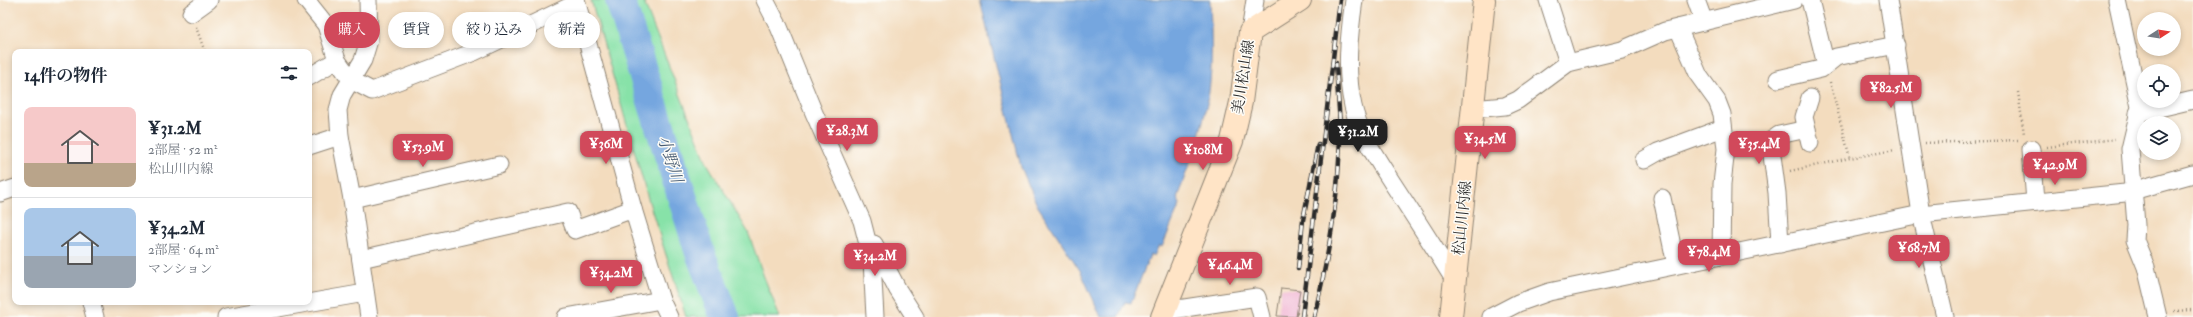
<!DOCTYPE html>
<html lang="ja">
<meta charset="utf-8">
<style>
:root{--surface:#fff;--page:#f2f2f3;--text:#1f2937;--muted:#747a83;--line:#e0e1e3;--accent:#d1495b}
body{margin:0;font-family:"IM FELL Double Pica","Noto Serif JP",serif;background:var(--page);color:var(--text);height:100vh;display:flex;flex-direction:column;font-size:15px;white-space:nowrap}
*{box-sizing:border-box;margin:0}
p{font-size:13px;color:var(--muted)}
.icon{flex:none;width:22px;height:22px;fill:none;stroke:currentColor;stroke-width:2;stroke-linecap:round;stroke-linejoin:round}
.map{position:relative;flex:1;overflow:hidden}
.panel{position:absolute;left:12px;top:49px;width:300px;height:256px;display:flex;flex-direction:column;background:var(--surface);border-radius:8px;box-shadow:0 2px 6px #0003}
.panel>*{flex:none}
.guide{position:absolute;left:324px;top:12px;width:380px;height:36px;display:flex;gap:8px}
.needle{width:26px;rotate:78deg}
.buttons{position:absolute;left:2137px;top:12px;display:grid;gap:8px}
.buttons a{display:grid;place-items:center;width:44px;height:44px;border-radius:50%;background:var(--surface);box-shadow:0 2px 6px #0003;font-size:20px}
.price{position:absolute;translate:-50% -34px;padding:0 9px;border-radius:8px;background:var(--accent);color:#fff;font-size:13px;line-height:26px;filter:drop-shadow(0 1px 2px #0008)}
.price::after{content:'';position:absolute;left:50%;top:24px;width:12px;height:9px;margin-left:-6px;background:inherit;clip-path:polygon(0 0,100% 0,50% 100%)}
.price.on{background:#222;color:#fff}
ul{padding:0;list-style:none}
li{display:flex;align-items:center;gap:12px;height:100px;padding:0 12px}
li+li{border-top:1px solid var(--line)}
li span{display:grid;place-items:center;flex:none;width:112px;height:80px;border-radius:8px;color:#555}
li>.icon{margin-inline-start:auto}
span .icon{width:48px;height:48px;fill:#fffc;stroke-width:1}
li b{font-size:17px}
h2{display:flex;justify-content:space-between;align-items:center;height:48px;padding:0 12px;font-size:17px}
.chip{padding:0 14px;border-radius:18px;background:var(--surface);box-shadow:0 2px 6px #0003;font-size:14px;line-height:36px}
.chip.on{background:var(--accent);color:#fff}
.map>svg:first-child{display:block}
</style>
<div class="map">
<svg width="2193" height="317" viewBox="0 0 2193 317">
<rect width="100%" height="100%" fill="#fdfcf7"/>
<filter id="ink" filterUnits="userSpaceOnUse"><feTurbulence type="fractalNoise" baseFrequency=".025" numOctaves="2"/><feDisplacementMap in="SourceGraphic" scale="8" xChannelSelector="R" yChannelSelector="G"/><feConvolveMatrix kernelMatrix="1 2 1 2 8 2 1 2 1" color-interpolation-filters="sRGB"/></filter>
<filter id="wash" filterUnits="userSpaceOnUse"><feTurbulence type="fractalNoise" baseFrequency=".012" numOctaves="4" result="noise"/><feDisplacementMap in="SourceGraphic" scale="16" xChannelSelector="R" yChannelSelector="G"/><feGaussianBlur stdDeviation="0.9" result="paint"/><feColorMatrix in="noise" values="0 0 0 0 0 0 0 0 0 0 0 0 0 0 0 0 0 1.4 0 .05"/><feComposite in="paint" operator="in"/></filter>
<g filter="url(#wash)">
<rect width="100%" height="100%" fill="#f3dcbe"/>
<!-- green -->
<path fill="#87e2a8" stroke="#59866a" d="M 591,0 L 643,0 L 707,163 L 748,232 L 764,277 L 780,317 L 686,317 L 649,202 Z"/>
<!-- water -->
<path fill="#74a6df" stroke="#506885" d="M 980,0 L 1210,0 C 1211,30 1213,62 1209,92 C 1204,128 1189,164 1177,198 L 1180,204 L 1162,247 L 1159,245 L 1154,256 L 1150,255 L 1131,303 L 1125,302 L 1118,317 L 1101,317 L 1081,272 L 1037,205 L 1021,167 Z"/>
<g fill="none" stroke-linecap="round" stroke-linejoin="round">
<!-- river -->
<path stroke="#74a6df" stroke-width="30" d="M 620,0 L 700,253 L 725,317"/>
</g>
<g id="blocks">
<!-- building -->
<path fill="#efabcf" d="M 1281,288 L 1300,290 L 1296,317 L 1277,316 Z"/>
</g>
</g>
<g filter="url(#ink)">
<use href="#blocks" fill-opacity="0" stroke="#8f8474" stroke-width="1"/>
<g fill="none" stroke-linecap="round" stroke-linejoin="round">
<!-- street casing -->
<g stroke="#8f8474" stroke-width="19">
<g id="street">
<path d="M 306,0 L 326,25 L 337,60 L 351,80 L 372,91 L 474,52 L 577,3"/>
<path d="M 368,0 L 369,40 L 363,60 L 342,95 L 338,110 L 340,136 L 352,199 L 369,317"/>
<path d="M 576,0 L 633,209 L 661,300 L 669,317"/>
<path d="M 765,0 L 779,27 L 814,113 L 862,221 L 872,260 L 875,317"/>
<path d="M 1354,0 C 1349,35 1345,71 1353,106 C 1359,134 1378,160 1393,184 C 1414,216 1435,249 1455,281"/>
<path d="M 1548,0 L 1568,63"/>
<path d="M 1696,0 L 1704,22"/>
<path d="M 1810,0 L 1826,65"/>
<path d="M 1888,0 L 1921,214 L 1945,317"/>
<path d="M 2117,0 L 2140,107 L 2130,149 L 2136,225 L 2135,240 L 2146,267 L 2158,317"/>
<path d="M 191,13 L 209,0"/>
<path d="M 1678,28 L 1699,76 L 1717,101 L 1722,114 L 1726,149 L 1722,184 L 1721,256"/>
<path d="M 1250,32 L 1255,0"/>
<path d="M 309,77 L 337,60"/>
<path d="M 1778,79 L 1821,69 L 1836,57 L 1896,45"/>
<path d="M 1473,109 L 1505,106 L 1518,100 L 1568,63 L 1622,50 L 1665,31 L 1794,0"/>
<path d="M 2138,113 L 2193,100"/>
<path d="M 1810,143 L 1804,117 L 1810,98"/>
<path d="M 309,146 L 340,136"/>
<path d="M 2031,149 L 2035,202"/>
<path d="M 1644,160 L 1658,152 L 1723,128"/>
<path d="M 0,193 L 15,188"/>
<path d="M 1662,198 L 1676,265"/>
<path d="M 352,199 L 499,165"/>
<path d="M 874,244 L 898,290 L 915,317"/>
<path d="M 1780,244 L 1777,193 L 1771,148 L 1772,140 L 1779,135 L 1807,129"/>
<path d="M 361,259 L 568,212 L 575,230 L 633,209"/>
<path d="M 91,302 L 95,317"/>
<path d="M 1165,311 L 1257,297 L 1262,317"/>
<path d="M 226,317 L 365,293"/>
<path d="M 566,317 L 661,300"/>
<path d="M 1491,317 L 1518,303 L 1549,292 L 1921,214 L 2125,193 L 2193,174"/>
</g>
</g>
<!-- secondary casing -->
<g stroke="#8f8474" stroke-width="24">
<g id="secondary">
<path d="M 1162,317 L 1232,141 L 1241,102 L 1250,32 L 1300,0"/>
<path d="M 1451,317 L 1484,0"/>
</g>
</g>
<!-- path -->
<g stroke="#8f8474" stroke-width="2.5" stroke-dasharray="1 3" stroke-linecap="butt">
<path d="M 196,27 L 205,52"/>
<path d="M 1830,82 L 1850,158"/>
<path d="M 2018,92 L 2024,134"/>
<path d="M 1925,143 L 2018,140"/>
<path d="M 2047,147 L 2115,139"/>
<path d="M 1790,171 L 1850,158 L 1895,150"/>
<path d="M 2174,311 L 2193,310"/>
<path d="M 1297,313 L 1306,315"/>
</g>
<!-- street -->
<use href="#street" stroke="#fff" stroke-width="17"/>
<!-- secondary -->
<use href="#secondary" stroke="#ffe4c6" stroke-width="22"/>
<!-- rail casing -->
<g stroke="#2b2b2b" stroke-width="4.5">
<g id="rail">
<path d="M 1298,269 L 1303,220 L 1318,144"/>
<path d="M 1302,317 L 1340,0"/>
<path d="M 1314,317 C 1329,256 1340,190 1340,127 C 1339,106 1337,84 1336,63"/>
</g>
</g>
<!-- rail -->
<use href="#rail" stroke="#fdfcf7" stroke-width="3" stroke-dasharray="9" stroke-linecap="butt"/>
</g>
</g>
<g text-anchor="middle" stroke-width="3" stroke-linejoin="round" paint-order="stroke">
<!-- street labels -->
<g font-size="15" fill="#2b2b2b" stroke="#fdfcf7">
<text transform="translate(1243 77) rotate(-81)" y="5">美川松山線</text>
<text transform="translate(1462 218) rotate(-84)" y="5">松山川内線</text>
</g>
<!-- water labels -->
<g font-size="16" font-style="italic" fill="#485c73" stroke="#fdfcf7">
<text transform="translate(671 159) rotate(72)" y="6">小野川</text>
</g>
</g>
</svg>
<div class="buttons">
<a><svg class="needle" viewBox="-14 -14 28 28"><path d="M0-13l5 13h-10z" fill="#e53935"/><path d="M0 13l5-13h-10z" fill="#747a83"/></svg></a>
<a><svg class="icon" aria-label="locate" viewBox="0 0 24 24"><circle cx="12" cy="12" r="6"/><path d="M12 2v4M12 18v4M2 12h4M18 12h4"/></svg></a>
<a><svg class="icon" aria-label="layers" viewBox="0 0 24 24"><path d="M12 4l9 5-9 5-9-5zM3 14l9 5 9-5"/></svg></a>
</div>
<b class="price" style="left:1891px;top:109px">¥82.5M</b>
<b class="price" style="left:847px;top:152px">¥28.3M</b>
<b class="price on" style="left:1358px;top:153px">¥31.2M</b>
<b class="price" style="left:1485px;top:160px">¥34.5M</b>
<b class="price" style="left:606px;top:165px">¥36M</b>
<b class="price" style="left:1759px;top:165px">¥35.4M</b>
<b class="price" style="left:423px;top:168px">¥53.9M</b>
<b class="price" style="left:1203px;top:171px">¥108M</b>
<b class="price" style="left:2055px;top:186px">¥42.9M</b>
<b class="price" style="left:1919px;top:269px">¥68.7M</b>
<b class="price" style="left:1709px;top:273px">¥78.4M</b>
<b class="price" style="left:875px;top:277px">¥34.2M</b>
<b class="price" style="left:1230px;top:286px">¥46.4M</b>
<b class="price" style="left:611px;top:294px">¥34.2M</b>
<div class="guide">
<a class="chip on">購入</a>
<a class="chip">賃貸</a>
<a class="chip">絞り込み</a>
<a class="chip">新着</a>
</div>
<section class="panel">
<h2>14件の物件<svg class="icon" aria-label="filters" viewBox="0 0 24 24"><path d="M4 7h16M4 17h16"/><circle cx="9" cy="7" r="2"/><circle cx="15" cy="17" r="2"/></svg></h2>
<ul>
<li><span style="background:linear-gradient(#f6c9c9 70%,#b9a48a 0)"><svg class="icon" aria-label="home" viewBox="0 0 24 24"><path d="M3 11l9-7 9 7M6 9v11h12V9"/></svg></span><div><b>¥31.2M</b><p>2部屋 · 52 m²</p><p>松山川内線</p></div></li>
<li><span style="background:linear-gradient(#a9c7e8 60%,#9aa5b1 0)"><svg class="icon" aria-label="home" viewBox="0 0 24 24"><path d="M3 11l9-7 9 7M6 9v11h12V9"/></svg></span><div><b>¥34.2M</b><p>2部屋 · 64 m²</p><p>マンション</p></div></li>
</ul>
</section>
</div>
